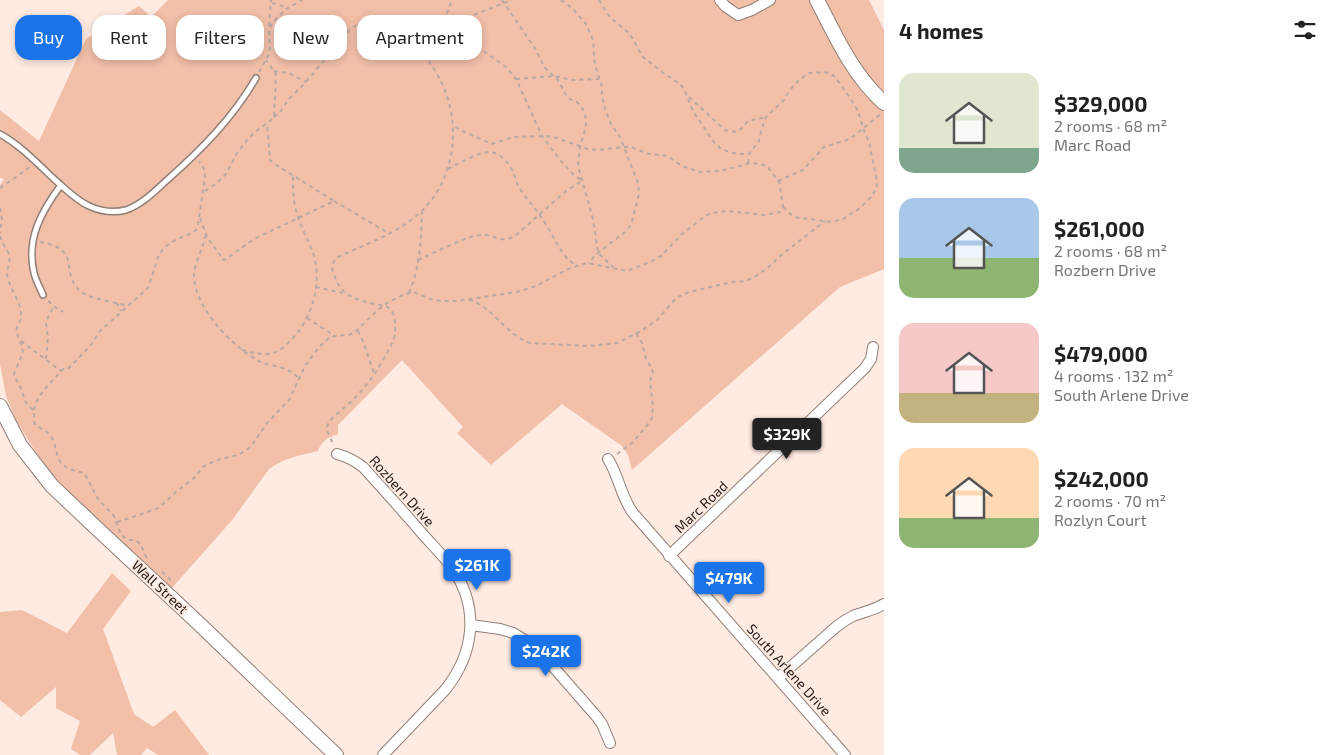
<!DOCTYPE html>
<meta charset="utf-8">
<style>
:root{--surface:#fff;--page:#f2f2f2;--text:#202124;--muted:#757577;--accent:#1a73e8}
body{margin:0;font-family:"Exo 2",sans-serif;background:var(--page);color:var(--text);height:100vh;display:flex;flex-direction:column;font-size:19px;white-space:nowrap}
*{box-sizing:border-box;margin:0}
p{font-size:16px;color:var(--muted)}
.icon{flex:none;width:28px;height:28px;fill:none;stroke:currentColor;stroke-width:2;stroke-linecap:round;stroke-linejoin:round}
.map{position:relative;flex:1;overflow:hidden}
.panel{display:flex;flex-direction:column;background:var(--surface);width:450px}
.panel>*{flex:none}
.hud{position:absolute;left:15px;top:15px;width:475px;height:45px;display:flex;gap:10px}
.price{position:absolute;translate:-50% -42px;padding:0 11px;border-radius:5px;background:var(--accent);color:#fff;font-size:16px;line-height:32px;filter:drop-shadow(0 1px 2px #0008)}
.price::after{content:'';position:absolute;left:50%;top:30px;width:15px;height:11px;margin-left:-8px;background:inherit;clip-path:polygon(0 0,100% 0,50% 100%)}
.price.on{background:#222;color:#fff}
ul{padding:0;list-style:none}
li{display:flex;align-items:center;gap:15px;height:125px;padding:0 15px}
li span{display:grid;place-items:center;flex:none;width:140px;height:100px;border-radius:15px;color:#555}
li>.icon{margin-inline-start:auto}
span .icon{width:60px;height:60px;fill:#fffc;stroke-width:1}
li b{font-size:21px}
h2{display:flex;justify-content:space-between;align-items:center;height:60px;padding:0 15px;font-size:21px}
.tag{padding:0 18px;border-radius:15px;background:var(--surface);box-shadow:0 2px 8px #0003;font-size:18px;line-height:45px}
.tag.on{background:var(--accent);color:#fff}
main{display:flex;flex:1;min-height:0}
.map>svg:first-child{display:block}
</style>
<main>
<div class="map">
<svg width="884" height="755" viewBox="0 0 884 755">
<rect width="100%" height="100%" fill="#ffebe2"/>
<!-- green -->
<g fill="#f2bfa8">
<path d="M 168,0 L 869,0 L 884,30 L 884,269 L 840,287 L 632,470 L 628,455 L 622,446 L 562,404 L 491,465 L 457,433 L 463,427 L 402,360 L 338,425 L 338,434 C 328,437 321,442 318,451 C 301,455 284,458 269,469 L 233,519 L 171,589 L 123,544 L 51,474 L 32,446 L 16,420 L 6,396 L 0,364 L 0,185 L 4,179 L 0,178 L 0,110 L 39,141 L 86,39 L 139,6 L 151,17 Z"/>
<path d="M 112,573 L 131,591 L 103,629 L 134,714 L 153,727 L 175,710 L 209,755 L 158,755 L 147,748 L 141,755 L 117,755 L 113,733 L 90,755 L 80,755 L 71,749 L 80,721 L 56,708 L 56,687 L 21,717 L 0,700 L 0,612 L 22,610 L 67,633 Z"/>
</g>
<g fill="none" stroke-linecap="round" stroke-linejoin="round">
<!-- service casing -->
<g stroke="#907f77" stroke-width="8">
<g id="service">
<path d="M 0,134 C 25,148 43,170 64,188 C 72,195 80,202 89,206 C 100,211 114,213 126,210 C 141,205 154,192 166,181 C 201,150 232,119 256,78"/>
<path d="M 43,295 C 40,288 36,281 34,273 C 26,239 41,212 61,185"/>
</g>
</g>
<!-- minor casing -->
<g stroke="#907f77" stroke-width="12">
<g id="minor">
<path d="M 720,0 L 725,6 L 738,15 L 752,10 L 770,0"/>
<path d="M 337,454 C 348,457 356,461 364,468 C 383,489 402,510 420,531 C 431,544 444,556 453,569 C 480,609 474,654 445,690 L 383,755"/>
<path d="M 608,459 C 619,476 621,497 633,513 L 845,755"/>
<path d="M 669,556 L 865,368 L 871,359 L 873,347"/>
<path d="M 471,625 L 500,629 L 513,633 L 528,642 L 542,654 L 597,717 L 602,724 L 610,743"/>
<path d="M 778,678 L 836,627 C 841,623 847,619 853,616 C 864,612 874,610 884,604"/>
</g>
</g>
<!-- tertiary casing -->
<g stroke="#907f77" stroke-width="16">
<g id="tertiary">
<path d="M 817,0 C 836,37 853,75 884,103"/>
<path d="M 0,406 L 20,445 L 52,486 L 90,522 L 194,619 L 336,755"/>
</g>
</g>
<!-- path -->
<g stroke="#b9a9a2" stroke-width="2" stroke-dasharray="4 4" stroke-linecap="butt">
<path d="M 502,0 L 536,50 L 544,67 L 558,80 L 567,97 L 572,100 L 577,102 L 585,112 L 586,126 L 580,147 L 578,166 L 593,219 L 598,253 L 613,267"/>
<path d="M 561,0 L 573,9 L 586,24 L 593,40 L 595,65 L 602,87 L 602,96 L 605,109 L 611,124 L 620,137 L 638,183 L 639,194 L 631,225 L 625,232 L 599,252 L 588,263"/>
<path d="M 599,0 L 606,12 L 611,18 L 630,34 L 643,57 L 662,72 L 680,84 L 684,89 L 693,111 L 713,141 L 721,149 L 733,153 L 741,154 L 749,154"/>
<path d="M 272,3 L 289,8"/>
<path d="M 269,26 L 271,0"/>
<path d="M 408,41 L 433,25 L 476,14 L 512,0"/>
<path d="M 426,57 L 447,13 L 452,0"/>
<path d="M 274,71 L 289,73 L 306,82"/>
<path d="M 259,72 L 270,52 L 269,28 L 274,21 L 285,10 L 302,0"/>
<path d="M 516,79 L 554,76 L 572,80 L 600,79"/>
<path d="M 689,97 L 725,130 L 736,132 L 741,129 L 748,121 L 766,117"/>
<path d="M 274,117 L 280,112 L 289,99 L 306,82 L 351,28 L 359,24 C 442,30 479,133 433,198 C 410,230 372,241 338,257 C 332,262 331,268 334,274 C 340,295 354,299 374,304 C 378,305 385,305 389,308 C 395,312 396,327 395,333 C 395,339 391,345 388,351 C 377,372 363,392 344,408 C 339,413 327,420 327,428 C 327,433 332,441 334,445"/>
<path d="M 748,163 L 749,154 L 759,141 L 761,131 L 766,117 L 784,100 L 789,91 L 799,80 L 809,73 L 822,72 L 830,73 L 836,78 L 850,98 L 858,111 L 864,131 L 869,142 L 876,176 L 877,188 L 870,198 L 860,208 L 843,219 L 831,222 L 794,217 L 783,207"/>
<path d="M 448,169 C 457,164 481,151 491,152 C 500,153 510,164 513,172 C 516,177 516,184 520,189 C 528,201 538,211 545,223 C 556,239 560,256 577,266"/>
<path d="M 778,181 L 803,170 L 824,147 L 850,139 L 882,113"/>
<path d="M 0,188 L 16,177 L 31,166"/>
<path d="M 205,191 L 217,183 L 226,174 L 237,153 L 248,139 L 255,132 L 270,121 L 274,117 L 276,74 L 266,60"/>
<path d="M 334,201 L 390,234"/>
<path d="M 0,208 L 2,219 L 0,233"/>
<path d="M 200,218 L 207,237 L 220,255 L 222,260 L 226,259 L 254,239 L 334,201 L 273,163 L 270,160 L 267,124"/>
<path d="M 206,235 C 203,248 194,264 194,276 C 195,308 231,345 257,360 C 265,365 274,365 283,368 C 289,370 294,374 299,378"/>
<path d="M 0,236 C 2,243 6,248 9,254 C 11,261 7,267 7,274 C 8,287 22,302 21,316 C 21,321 17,326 16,331 L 22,346 L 23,353 L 15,371 L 14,375 L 21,389 L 26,403 L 34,411 L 34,423 C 39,429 45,429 50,435 C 58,445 54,460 66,467 C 72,471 79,471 85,474 L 98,499 L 114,516 L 121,535 L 129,540 L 135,540 L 138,542 L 141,545 L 147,559"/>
<path d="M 40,242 C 83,249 59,271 80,291 C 90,299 115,302 128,306"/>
<path d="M 418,260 C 432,254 468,235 481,235 C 496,234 498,244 515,236 L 566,191 L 582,181 L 573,174 L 560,160 L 542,136 L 516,79 L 506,67 L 443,22"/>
<path d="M 316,287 L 343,293"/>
<path d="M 409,293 C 420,267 421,240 422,212"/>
<path d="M 469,300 C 490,304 506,335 530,343 L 589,346 L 617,343 L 641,331 L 657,320 L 676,298 L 689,292 L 732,282 L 746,281 L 756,276 L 770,266 L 780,256 L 825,221"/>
<path d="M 48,301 L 55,307 L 63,312"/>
<path d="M 116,303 L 118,305 L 121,311"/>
<path d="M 307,318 L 335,336"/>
<path d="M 358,331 L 363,341 L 374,373"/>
<path d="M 21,341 L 61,371"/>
<path d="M 242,350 C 266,356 275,358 293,338 C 311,319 321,287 315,260 C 311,243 300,228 296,210 C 293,200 293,187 293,176"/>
<path d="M 46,359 L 48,337 L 46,323 L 49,315 L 54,306"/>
<path d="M 34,410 C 38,392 52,382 63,369 L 68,369 L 91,345 L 100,331 L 148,288 L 159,254 L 165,247 L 175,240 L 192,233 L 196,230 L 198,225 L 205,177 C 205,170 203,166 199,161"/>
<path d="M 617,454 L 632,443 L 646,427 L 652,418 L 653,407 L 650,381 L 653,373 L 652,369 L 646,359 L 642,343 L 636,333"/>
<path d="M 117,522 L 145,513 L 160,507 L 176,492 L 194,478 L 203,467 L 208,464 L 221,459 L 238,455 L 248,449 L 252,445 L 267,423 L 289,400 L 305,366 L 319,347 L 329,338 L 335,336 L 349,335 L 355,332 L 379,309 L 387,303 L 405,294 L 413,292 L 431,299 L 441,301 L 456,301 L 517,292 L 536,286 L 568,269 L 580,265 L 588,263 L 627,271 L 650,262 L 661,256 L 681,235 L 704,217 L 711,213 L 727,211 L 765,215 L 780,212 L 783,207 L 779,182 L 767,166 L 760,164 L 751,163 L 720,171 L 700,172 L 682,166 L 669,157 L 663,155 L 649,154 L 631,147 L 624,147 L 597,150 L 588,149 L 557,138 L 547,136 L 513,137 L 492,144 L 460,130 L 453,125"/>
<path d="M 162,572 L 168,577 L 172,582"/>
</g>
<!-- service -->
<use href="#service" stroke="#fff" stroke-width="5"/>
<!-- minor -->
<use href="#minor" stroke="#fff" stroke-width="10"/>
<!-- tertiary -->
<use href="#tertiary" stroke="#fff" stroke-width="14"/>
</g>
<g text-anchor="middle" stroke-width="4" stroke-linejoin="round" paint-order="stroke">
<!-- street labels -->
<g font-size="14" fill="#221b18" stroke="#ffebe2">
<text transform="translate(402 491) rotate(48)" y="5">Rozbern Drive</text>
<text transform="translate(701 507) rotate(-44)" y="5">Marc Road</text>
<text transform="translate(160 587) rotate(43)" y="5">Wall Street</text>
<text transform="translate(789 670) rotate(48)" y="5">South Arlene Drive</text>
</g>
</g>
</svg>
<b class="price on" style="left:787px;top:460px">$329K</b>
<b class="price" style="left:477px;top:591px">$261K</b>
<b class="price" style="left:729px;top:604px">$479K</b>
<b class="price" style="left:546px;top:677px">$242K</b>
<div class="hud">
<a class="tag on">Buy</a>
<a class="tag">Rent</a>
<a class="tag">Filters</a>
<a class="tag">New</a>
<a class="tag">Apartment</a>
</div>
</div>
<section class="panel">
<h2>4 homes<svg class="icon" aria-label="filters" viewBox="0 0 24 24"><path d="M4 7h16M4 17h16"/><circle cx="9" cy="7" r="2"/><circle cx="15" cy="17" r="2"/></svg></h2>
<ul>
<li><span style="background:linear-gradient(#dfe7d0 75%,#7fa58c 0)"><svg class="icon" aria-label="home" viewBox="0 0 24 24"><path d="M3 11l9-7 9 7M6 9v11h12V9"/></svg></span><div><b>$329,000</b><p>2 rooms · 68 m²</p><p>Marc Road</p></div></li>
<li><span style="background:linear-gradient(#a9c7e8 60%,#8fb573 0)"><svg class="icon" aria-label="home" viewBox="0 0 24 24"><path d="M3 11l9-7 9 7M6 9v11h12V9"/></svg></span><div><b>$261,000</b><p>2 rooms · 68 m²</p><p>Rozbern Drive</p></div></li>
<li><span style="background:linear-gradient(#f6c9c9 70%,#c2b280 0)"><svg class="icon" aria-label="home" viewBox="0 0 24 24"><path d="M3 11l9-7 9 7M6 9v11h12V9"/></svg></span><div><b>$479,000</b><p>4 rooms · 132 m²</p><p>South Arlene Drive</p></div></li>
<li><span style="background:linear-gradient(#ffd9b3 70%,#8fb573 0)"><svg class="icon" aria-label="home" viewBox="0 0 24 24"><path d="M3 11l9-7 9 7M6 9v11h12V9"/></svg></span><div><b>$242,000</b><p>2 rooms · 70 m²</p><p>Rozlyn Court</p></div></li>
</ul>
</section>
</main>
